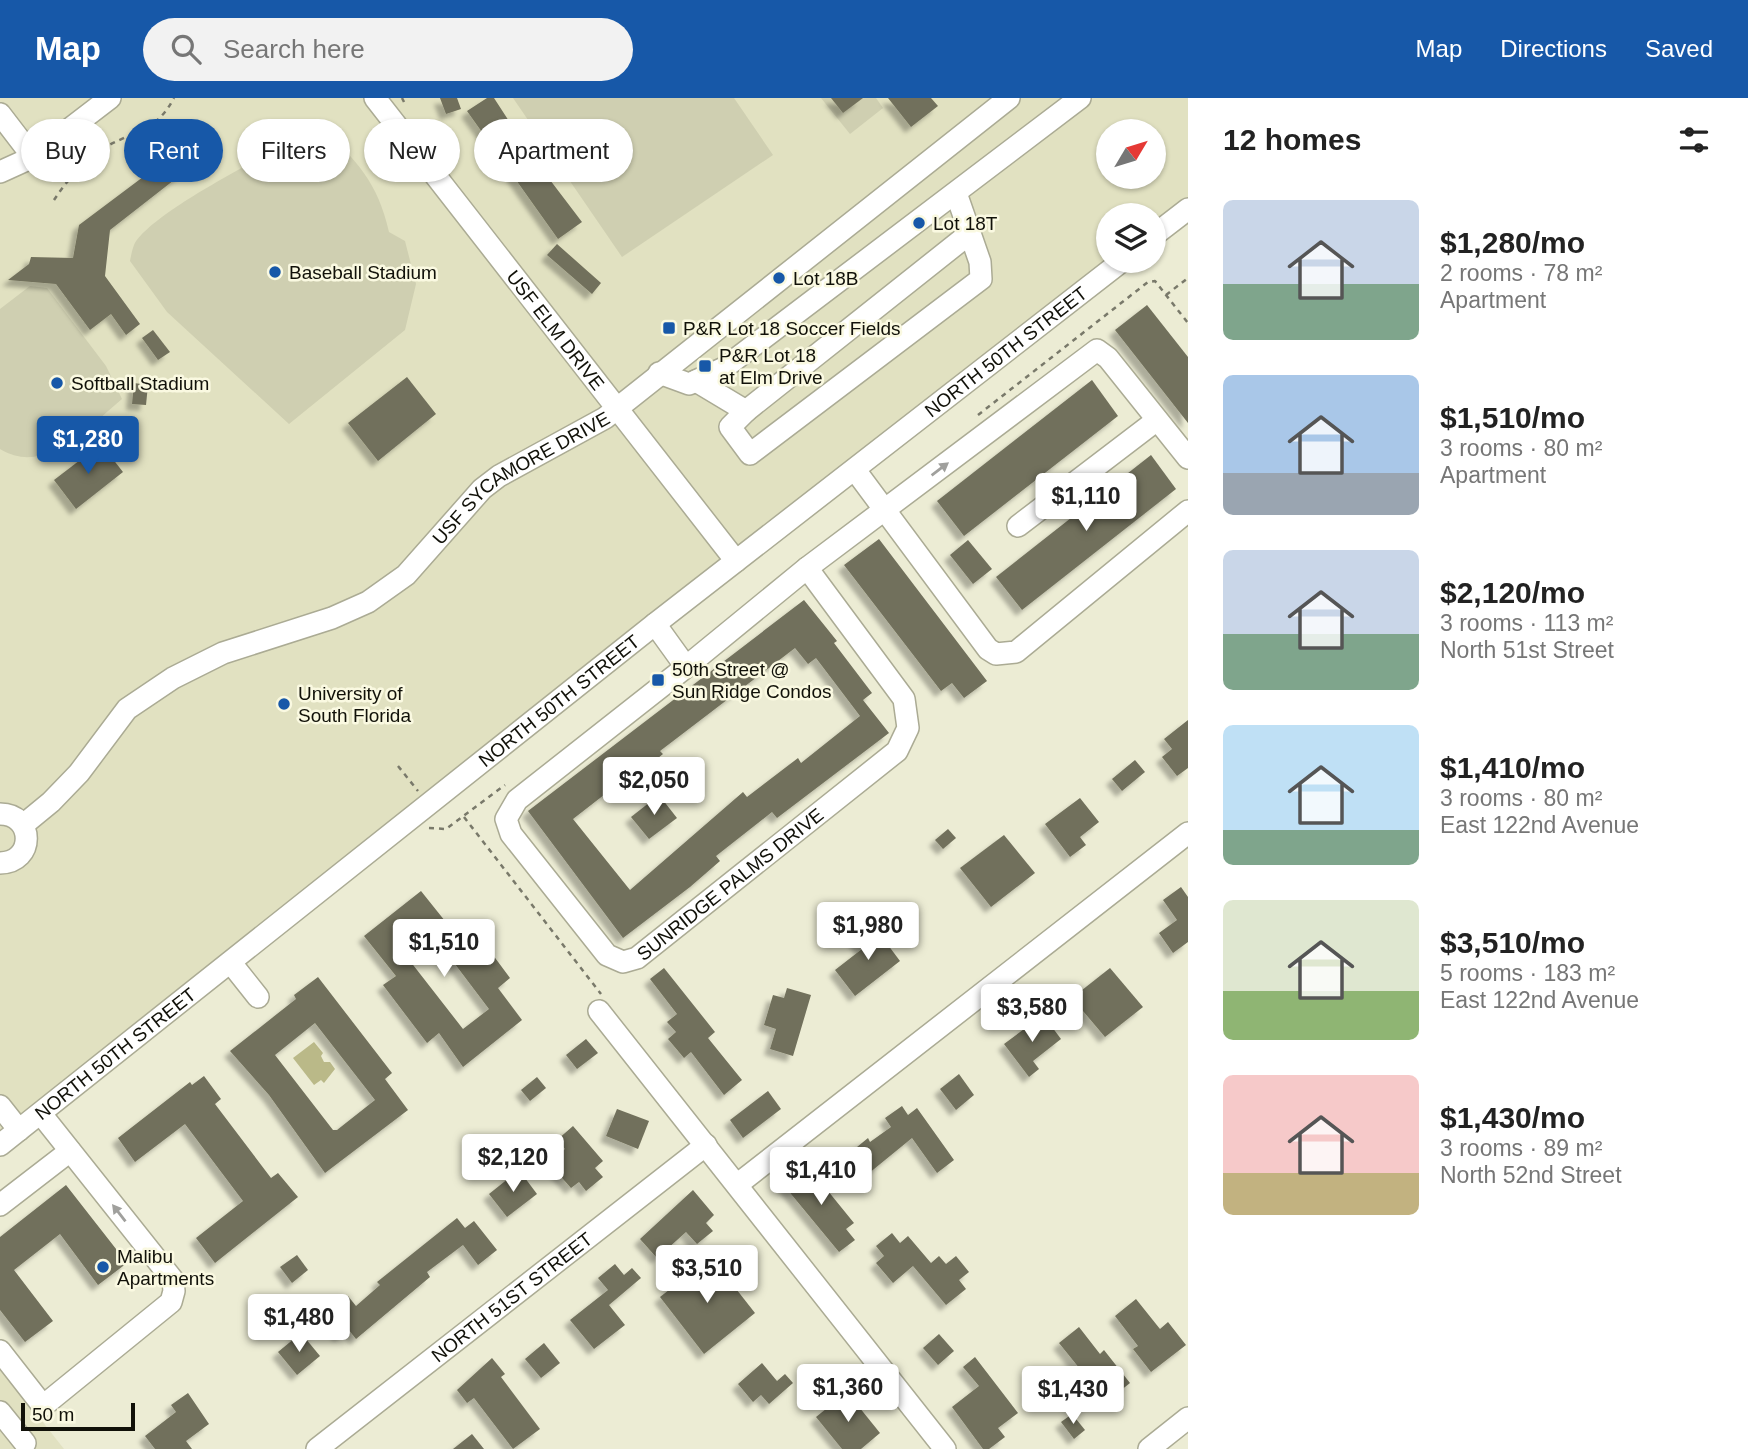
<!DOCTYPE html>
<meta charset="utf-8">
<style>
:root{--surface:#fff;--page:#f2f2f2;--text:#222;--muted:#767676;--accent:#1758a8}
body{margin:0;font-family:Helvetica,sans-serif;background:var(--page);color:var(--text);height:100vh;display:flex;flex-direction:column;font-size:26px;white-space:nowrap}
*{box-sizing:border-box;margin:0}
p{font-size:23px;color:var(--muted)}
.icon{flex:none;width:38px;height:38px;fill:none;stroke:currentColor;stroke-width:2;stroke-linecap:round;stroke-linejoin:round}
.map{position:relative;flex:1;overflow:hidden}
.sheet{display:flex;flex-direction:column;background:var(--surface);width:560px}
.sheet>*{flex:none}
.hud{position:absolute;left:21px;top:21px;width:665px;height:63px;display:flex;gap:14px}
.needle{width:46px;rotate:52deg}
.buttons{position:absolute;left:1096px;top:21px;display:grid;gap:14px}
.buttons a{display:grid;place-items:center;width:70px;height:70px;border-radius:50%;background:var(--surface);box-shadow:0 2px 5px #0004;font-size:35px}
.scale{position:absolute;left:21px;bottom:18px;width:114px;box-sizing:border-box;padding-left:7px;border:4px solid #111109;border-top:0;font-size:19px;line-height:24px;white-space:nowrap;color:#111109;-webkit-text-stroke:5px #faf9e1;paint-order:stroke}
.price{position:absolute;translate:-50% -60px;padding:0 16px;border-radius:7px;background:#fff;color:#222;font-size:23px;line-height:46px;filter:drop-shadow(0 2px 4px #0008)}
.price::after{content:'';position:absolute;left:50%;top:42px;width:21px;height:16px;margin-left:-10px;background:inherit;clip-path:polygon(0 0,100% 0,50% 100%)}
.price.on{background:var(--accent);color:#fff}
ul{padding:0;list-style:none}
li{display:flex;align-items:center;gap:21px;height:175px;padding:0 35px}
li span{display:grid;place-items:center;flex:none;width:196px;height:140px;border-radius:10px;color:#555}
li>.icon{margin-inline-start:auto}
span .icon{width:84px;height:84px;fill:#fffc;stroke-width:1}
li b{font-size:30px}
h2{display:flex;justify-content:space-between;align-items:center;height:84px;padding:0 35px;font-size:30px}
.tag{padding:0 24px;border-radius:32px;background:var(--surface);box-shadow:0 2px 5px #0004;font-size:24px;line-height:63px}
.tag.on{background:var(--accent);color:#fff}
header{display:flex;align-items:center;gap:42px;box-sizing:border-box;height:98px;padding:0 35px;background:var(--accent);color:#fff}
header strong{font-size:33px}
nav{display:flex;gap:38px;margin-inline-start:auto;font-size:24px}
.search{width:490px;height:63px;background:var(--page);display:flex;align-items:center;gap:18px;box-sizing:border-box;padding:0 24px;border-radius:38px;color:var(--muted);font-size:26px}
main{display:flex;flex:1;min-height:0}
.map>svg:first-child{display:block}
</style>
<header>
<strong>Map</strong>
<div class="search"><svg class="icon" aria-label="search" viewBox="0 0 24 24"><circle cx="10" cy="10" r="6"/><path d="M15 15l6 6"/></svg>Search here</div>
<nav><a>Map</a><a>Directions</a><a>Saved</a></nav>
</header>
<main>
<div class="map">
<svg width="1188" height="1351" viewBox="0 0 1188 1351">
<defs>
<filter id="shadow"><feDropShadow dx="-6" dy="6" stdDeviation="2" flood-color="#0004"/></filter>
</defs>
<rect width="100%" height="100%" fill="#ececd4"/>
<!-- built -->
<g fill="#e1e1c1" fill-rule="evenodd">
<path d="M 0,0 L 1188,0 L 1188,124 L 1153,151 L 1153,117 L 1108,117 L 1108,163 L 1138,163 L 0,1049 ZM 1108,33 L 1153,33 L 1153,79 L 1108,79 Z"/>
<path d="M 0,1270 L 64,1351 L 0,1351 Z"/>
</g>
<!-- green -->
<g fill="#cfcfb1">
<path d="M 513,0 L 734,0 L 773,57 L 622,159 Z"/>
<path d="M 821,0 L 876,0 L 883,10 L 850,36 Z"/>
<path d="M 320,29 C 357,62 378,85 389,134 L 405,143 L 416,186 L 405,232 L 289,326 L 167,214 L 130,163 C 131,158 132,152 134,147 C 151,113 282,49 320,29 Z"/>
<path d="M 30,188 L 47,190 L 106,268 L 122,301 C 89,328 46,379 0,351 L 0,211 Z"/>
</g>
<!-- water -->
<path fill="#bab988" d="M 314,944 L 323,955 L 321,958 L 324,964 L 330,964 L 335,971 L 324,985 L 321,982 L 314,987 L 293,960 Z"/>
<!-- building -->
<g fill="#71705b" fill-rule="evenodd" filter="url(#shadow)">
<path d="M 440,0 L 457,0 L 461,11 L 446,16 Z"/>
<path d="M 487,0 L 494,0 L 531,57 L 582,124 L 558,141 L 467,13 Z"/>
<path d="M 831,0 L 863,0 L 843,15 Z"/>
<path d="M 888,0 L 931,0 L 938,8 L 911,29 Z"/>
<path d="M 183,57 L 192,68 L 110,132 L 105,178 L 140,226 L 126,237 L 111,216 L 90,232 L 56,186 L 8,182 L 29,166 L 31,159 L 73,160 L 79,127 L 147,76 L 151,82 Z"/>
<path d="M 557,146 L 601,185 L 592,196 L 547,157 Z"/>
<path d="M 1147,207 L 1188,259 L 1188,325 L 1115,232 Z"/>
<path d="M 153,232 L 170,254 L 158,262 L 142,240 Z"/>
<path d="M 407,279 L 436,316 L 378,363 L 348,325 Z"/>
<path d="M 1092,282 L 1118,318 L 964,438 L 937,403 Z"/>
<path d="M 134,285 L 148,287 L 146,307 L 132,306 Z"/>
<path d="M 101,346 L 123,374 L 76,411 L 54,382 Z"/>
<path d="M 1151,357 L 1176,391 L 1022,512 L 996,479 Z"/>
<path d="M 879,441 L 987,583 L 964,600 L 952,585 L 941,593 L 844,467 Z"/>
<path d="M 968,442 L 992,471 L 973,486 L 950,457 Z"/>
<path d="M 804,502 L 837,543 L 834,545 L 872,595 L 863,602 L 889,635 L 777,720 L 772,714 L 716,758 L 720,763 L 690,789 L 623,840 L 528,713 ZM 795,550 L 808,566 L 816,560 L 860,618 L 801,665 L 798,660 L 747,699 L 743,694 L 630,792 L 573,721 L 618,686 L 621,690 L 663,656 L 660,653 Z"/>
<path d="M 1188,622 L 1188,670 L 1177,678 L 1162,659 L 1172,651 L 1164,641 Z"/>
<path d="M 1135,662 L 1145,674 L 1122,693 L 1112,681 Z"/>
<path d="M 659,697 L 677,720 L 649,741 L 631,719 Z"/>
<path d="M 1080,700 L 1099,724 L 1080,739 L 1086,747 L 1070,759 L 1045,726 Z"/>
<path d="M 948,731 L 956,740 L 943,751 L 935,742 Z"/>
<path d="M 1004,737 L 1035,775 L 991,809 L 960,770 Z"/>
<path d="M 1181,789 L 1188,799 L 1188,844 L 1173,855 L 1159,835 L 1177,822 L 1163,802 Z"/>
<path d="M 421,793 L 453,833 L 467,822 L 510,880 L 498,890 L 522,922 L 463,969 L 439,935 L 427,945 L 383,887 L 396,878 L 364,838 ZM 430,833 L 489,911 L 463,931 L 403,854 Z"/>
<path d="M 873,827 L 900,863 L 855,898 L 835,872 L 862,851 L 854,842 Z"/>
<path d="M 664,870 L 715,934 L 708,940 L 742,982 L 724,997 L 691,954 L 684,960 L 668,941 L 676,934 L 667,924 L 677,916 L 650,881 Z"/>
<path d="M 1110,870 L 1143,909 L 1105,939 L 1072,900 Z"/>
<path d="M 318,879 L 392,975 L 385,981 L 408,1012 L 325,1075 L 269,997 L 230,953 L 296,901 L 294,897 ZM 315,925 L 375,1002 L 337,1032 L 333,1032 L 275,957 Z"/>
<path d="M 787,890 L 811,897 L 793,958 L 770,951 L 776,931 L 764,927 L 773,897 L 784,900 Z"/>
<path d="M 1043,917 L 1061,941 L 1033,963 L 1039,971 L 1029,979 L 1004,946 Z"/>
<path d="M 586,941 L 598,955 L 577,971 L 566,957 Z"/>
<path d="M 959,976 L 974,997 L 956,1012 L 940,991 Z"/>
<path d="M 204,978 L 221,1001 L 215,1006 L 271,1080 L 278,1075 L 298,1099 L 215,1165 L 196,1140 L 243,1103 L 185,1026 L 135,1064 L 118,1040 L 190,984 L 192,987 Z"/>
<path d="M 537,979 L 546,990 L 530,1003 L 521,992 Z"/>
<path d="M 768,993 L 781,1011 L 743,1040 L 730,1022 Z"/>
<path d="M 902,1008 L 908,1017 L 917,1010 L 954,1062 L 937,1075 L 912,1040 L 863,1080 L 846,1058 L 868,1040 L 870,1044 L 891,1029 L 885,1020 Z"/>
<path d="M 617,1011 L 649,1023 L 638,1051 L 606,1038 Z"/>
<path d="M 573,1028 L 603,1063 L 595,1070 L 603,1079 L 586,1093 L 579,1084 L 571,1090 L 548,1064 L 565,1051 L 557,1042 Z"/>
<path d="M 806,1066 L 854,1125 L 846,1131 L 855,1142 L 839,1154 L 782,1085 Z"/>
<path d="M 519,1072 L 537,1096 L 507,1119 L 489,1096 Z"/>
<path d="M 66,1087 L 127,1165 L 98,1187 L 60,1136 L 14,1172 L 53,1223 L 25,1244 L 0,1212 L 0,1139 Z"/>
<path d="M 693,1092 L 714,1117 L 706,1125 L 713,1133 L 697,1146 L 686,1134 L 657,1160 L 640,1141 Z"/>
<path d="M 457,1120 L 465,1130 L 474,1123 L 497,1152 L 478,1167 L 463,1147 L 427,1174 L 430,1179 L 356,1241 L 348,1231 L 340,1238 L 324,1218 L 348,1198 L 356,1208 L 380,1187 L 377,1184 Z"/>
<path d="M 892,1135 L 900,1145 L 908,1138 L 931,1165 L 939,1158 L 946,1166 L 956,1158 L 969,1174 L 959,1182 L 966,1191 L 946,1207 L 913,1168 L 893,1185 L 876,1165 L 884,1158 L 876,1148 Z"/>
<path d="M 297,1157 L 308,1172 L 292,1185 L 280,1169 Z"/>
<path d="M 711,1159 L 755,1215 L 704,1256 L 660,1199 Z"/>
<path d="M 615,1166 L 624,1177 L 632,1170 L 641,1180 L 609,1207 L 625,1227 L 594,1251 L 570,1222 L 608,1192 L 598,1180 Z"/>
<path d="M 1136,1201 L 1160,1231 L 1168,1224 L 1186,1247 L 1151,1274 L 1133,1251 L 1138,1248 L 1115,1218 Z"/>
<path d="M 1079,1229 L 1100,1256 L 1104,1252 L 1130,1285 L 1120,1293 L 1114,1285 L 1094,1299 L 1076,1274 L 1080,1271 L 1059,1245 Z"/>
<path d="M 301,1235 L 320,1258 L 297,1277 L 278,1254 Z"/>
<path d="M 939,1236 L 954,1253 L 938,1267 L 923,1250 Z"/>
<path d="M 544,1245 L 560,1265 L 541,1280 L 525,1261 Z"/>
<path d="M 975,1259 L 1018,1315 L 998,1330 L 1005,1339 L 989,1351 L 983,1351 L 952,1309 L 979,1288 L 963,1269 Z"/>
<path d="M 492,1260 L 505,1276 L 501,1279 L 540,1331 L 513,1351 L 474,1300 L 467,1305 L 457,1292 Z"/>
<path d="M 762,1265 L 777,1283 L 785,1276 L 793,1285 L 769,1306 L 761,1297 L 753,1304 L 738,1286 Z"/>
<path d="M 847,1294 L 880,1335 L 861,1351 L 842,1351 L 816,1319 Z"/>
<path d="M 188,1295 L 209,1326 L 186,1343 L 192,1351 L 155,1351 L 145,1338 L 176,1314 L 171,1307 Z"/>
<path d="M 1072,1316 L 1085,1332 L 1074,1341 L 1061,1324 Z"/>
<path d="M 472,1336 L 484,1351 L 453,1351 Z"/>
</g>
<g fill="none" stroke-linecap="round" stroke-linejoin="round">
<!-- minor casing -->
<g stroke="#abab94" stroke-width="24">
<g id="minor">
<path id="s1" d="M 375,0 L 736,463"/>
<path d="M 0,16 L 33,59"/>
<path d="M 0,74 L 33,59 L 110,0"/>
<path d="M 1153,138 L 1188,111"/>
<path d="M 659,275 L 689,286 L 724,270 L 1080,0"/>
<path d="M 696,283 L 746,313 L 730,329 L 750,356 L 981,181 L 980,164 L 956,95"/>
<path d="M 746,313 L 969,136"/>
<path d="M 855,372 L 988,551 L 996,556 L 1016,554 L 1188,413"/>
<path d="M 1018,428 L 1157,322"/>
<path d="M 807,470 L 1097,252 L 1108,260 L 1188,360"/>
<path id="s2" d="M 655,526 L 686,569 L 517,702 L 506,721 L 511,736 L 607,857 L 623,864 L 637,860 L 897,653 L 908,630 L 904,601 L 807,470 L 686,569"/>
<path d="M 0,716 C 35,716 35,765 0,765"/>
<path id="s3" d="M 23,727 L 51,704 L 79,675 L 127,611 L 173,580 L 223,555 L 332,520 L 368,504 L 406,477 L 482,391 L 499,378 L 605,320 L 1009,0"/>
<path d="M 231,865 L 258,899"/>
<path d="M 599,913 L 945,1351"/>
<path d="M 0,1008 L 19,1032"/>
<path id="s4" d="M 0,1047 L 655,526 L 1122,163"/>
<path d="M 738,1086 L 1188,735"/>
<path d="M 0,1107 L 70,1053"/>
<path d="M 0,1253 L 43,1308 L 171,1204 L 174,1193 L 173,1182 L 41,1016"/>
<path d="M 0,1314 L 25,1345"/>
<path id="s5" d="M 317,1351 L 706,1047"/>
<path d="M 1149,1351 L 1188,1320"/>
</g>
</g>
<!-- path -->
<g stroke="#79796a" stroke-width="2.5" stroke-dasharray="5 5" stroke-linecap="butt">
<path d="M 402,0 L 404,4"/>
<path d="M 54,102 C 68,81 86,59 109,47 C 138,32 157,32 174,0"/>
<path d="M 1166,197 L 1188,180"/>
<path d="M 978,317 L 1148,184 L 1155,183 L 1188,225"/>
<path d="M 398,668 L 418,693"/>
<path d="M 464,719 L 601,896"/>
<path d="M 429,730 L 446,731 L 505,687"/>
</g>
<!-- minor -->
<use href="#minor" stroke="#fff" stroke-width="21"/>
</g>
<!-- one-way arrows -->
<defs><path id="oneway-solid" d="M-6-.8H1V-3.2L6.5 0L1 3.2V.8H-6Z" transform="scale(1.75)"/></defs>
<g fill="#a0a09d">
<use href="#oneway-solid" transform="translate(940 371) rotate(-37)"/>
<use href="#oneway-solid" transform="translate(119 1115) rotate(-128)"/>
</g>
<!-- markers -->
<g fill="#1758a8" stroke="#faf9e1" stroke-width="2.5">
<circle cx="919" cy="125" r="7"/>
<circle cx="275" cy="174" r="7"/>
<circle cx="779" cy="180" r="7"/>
<rect x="662" y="223" width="14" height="14" rx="3.5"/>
<rect x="698" y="261" width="14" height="14" rx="3.5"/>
<circle cx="57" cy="285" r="7"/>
<rect x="651" y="575" width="14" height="14" rx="3.5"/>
<circle cx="284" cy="606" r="7"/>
<circle cx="103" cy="1169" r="7"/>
</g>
<g text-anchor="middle" stroke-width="5" stroke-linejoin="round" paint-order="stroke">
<!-- poi labels -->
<g font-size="19" fill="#111109" stroke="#faf9e1" text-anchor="start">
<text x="933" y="132">Lot 18T</text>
<text x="289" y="181">Baseball Stadium</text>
<text x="793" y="187">Lot 18B</text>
<text x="683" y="237">P&amp;R Lot 18 Soccer Fields</text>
<text x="719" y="264">P&amp;R Lot 18<tspan x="719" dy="22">at Elm Drive</tspan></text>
<text x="71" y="292">Softball Stadium</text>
<text x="672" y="578">50th Street @<tspan x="672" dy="22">Sun Ridge Condos</tspan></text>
<text x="298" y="602">University of<tspan x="298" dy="22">South Florida</tspan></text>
<text x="117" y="1165">Malibu<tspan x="117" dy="22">Apartments</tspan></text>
</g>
<!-- street labels -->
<g font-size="19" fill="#111109" stroke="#faf9e1">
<text dy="7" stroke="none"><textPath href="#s1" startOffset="294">USF ELM DRIVE</textPath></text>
<text dy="7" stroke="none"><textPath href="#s4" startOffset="1281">NORTH 50TH STREET</textPath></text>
<text dy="7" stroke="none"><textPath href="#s3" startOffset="621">USF SYCAMORE DRIVE</textPath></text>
<text dy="7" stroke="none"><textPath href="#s4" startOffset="714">NORTH 50TH STREET</textPath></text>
<text dy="7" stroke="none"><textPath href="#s2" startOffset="611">SUNRIDGE PALMS DRIVE</textPath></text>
<text dy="7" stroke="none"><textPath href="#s4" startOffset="147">NORTH 50TH STREET</textPath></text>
<text dy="7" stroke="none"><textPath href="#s5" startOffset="247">NORTH 51ST STREET</textPath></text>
</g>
</g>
</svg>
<div class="buttons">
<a><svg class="needle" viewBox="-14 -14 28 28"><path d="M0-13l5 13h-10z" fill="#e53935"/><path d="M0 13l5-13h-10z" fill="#767676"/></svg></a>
<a><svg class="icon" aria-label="layers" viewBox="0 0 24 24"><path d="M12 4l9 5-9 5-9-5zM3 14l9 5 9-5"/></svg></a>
</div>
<div class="scale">50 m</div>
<b class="price on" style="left:88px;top:378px">$1,280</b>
<b class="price" style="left:1086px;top:435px">$1,110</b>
<b class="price" style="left:654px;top:719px">$2,050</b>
<b class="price" style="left:868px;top:864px">$1,980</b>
<b class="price" style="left:444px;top:881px">$1,510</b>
<b class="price" style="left:1032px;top:946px">$3,580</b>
<b class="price" style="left:513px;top:1096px">$2,120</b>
<b class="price" style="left:821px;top:1109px">$1,410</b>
<b class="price" style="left:707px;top:1207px">$3,510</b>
<b class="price" style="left:299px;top:1256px">$1,480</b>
<b class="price" style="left:848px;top:1326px">$1,360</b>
<b class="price" style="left:1073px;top:1328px">$1,430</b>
<div class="hud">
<a class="tag">Buy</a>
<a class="tag on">Rent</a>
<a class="tag">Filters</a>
<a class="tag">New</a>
<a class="tag">Apartment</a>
</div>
</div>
<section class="sheet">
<h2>12 homes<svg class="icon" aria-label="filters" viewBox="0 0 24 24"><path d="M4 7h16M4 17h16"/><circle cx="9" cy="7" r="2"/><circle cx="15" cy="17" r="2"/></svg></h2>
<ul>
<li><span style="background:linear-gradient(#c9d6e8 60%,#7fa58c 0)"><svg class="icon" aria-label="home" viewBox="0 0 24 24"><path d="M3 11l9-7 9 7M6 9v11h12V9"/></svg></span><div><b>$1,280/mo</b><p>2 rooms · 78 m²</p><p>Apartment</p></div></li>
<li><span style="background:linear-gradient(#a9c7e8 70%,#9aa5b1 0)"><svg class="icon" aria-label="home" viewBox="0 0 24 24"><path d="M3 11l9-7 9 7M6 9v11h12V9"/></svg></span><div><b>$1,510/mo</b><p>3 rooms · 80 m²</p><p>Apartment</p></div></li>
<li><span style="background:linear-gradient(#c9d6e8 60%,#7fa58c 0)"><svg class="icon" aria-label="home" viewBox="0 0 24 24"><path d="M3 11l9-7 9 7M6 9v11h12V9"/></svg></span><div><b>$2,120/mo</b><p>3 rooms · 113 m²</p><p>North 51st Street</p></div></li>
<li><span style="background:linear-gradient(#bfe0f5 75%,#7fa58c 0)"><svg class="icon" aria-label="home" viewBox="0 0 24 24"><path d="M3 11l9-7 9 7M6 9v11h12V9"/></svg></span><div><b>$1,410/mo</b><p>3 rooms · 80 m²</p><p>East 122nd Avenue</p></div></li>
<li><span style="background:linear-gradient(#dfe7d0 65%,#8fb573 0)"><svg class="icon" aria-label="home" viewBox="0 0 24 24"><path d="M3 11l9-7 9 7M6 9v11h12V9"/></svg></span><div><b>$3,510/mo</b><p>5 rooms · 183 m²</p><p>East 122nd Avenue</p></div></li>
<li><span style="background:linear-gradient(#f6c9c9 70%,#c2b280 0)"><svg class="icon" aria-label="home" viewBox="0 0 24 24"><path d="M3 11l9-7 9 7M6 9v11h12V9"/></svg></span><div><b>$1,430/mo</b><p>3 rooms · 89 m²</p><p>North 52nd Street</p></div></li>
</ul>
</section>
</main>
